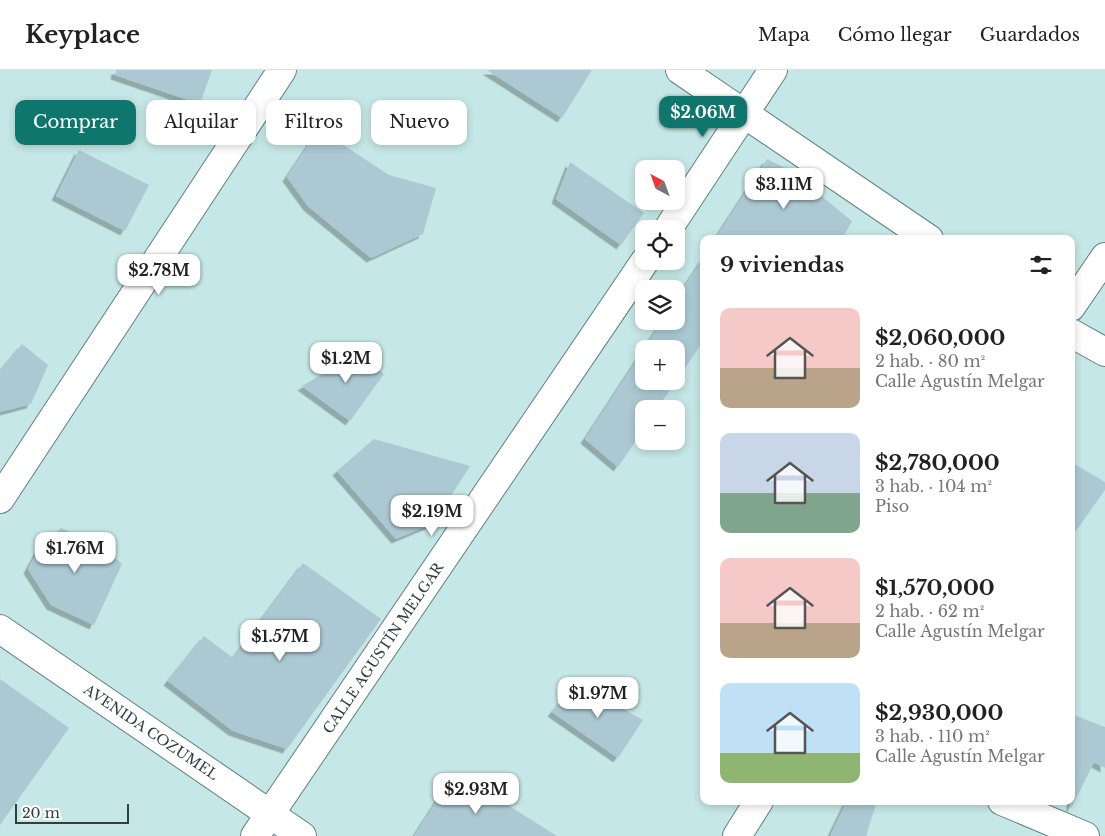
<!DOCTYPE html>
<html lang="es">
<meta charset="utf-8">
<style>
:root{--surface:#fff;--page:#f2f2f2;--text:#222;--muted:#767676;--line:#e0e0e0;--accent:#0f766e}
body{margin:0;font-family:"Libre Baskerville",serif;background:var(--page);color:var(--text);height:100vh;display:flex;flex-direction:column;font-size:19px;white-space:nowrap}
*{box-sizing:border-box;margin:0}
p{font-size:16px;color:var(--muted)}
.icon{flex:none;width:28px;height:28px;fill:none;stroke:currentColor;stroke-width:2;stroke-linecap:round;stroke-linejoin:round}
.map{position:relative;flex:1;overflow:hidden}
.details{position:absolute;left:700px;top:165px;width:375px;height:570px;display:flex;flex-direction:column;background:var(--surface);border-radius:10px;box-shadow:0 2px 8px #0003}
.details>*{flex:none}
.top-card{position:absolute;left:15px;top:30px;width:475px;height:45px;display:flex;gap:10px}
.needle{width:32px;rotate:319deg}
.fabs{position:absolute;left:635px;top:90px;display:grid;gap:10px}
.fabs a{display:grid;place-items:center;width:50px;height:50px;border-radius:10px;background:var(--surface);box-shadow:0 2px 8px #0003;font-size:25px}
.scale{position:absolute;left:15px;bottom:12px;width:114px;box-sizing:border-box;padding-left:5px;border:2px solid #323f3f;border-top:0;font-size:14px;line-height:18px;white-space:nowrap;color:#323f3f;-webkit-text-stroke:4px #fff;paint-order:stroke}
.price{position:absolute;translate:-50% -42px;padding:0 11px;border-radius:10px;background:#fff;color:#222;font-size:16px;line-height:32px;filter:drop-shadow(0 1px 2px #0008)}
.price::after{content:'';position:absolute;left:50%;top:30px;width:15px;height:11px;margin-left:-8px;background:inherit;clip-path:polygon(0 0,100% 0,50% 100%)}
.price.on{background:var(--accent);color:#fff}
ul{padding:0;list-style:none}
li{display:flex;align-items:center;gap:15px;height:125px;padding:0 20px}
li span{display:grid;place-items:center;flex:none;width:140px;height:100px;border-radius:10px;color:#555}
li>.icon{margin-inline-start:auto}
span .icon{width:60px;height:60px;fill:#fffc;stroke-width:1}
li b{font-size:21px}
h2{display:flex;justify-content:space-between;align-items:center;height:60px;padding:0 20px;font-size:21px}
.chip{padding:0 18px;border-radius:10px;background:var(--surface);box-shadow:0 2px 8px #0003;font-size:18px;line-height:45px}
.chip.on{background:var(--accent);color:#fff}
header{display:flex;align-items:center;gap:30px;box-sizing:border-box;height:70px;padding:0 25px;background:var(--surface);border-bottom:1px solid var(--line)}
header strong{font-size:24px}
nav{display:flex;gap:28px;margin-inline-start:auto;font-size:18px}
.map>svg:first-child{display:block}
</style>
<header>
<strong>Keyplace</strong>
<nav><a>Mapa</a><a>Cómo llegar</a><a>Guardados</a></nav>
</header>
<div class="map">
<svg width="1105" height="766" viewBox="0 0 1105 766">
<defs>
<filter id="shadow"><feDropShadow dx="-4.5" dy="4.5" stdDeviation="0" flood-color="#0004"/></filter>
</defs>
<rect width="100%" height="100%" fill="#c6e7e7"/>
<!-- building -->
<g fill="#acc9d3" filter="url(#shadow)">
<path d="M 116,0 L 212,0 L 200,34 L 115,5 Z"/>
<path d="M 487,0 L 592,0 L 562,48 Z"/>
<path d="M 319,59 L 389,105 L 436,118 L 423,164 L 371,188 L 308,136 L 287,107 Z"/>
<path d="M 79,80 L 149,115 L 125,161 L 56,126 Z"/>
<path d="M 767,89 L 811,111 L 808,115 L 852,151 L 842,169 L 715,169 Z"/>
<path d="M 570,92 L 644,143 L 621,175 L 556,129 Z"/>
<path d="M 704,187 L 704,270 L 676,311 L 676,279 L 644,279 L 662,251 L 676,251 L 676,229 Z"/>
<path d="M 22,274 L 48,295 L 31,334 L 0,342 L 0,301 Z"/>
<path d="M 347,278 L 384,304 L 350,351 L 302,316 L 333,298 Z"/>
<path d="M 644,279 L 644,311 L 676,311 L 657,339 L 644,339 L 644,359 L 618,397 L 585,369 Z"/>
<path d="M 374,369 L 470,396 L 434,453 L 396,469 L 337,401 Z"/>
<path d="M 1071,392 L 1105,412 L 1105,420 L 1071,468 Z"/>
<path d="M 61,458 L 100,474 L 122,494 L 94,555 L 51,535 L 28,499 L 41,475 Z"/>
<path d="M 303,493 L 381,549 L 287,679 L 233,661 L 168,611 L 204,566 L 233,588 Z"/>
<path d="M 0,609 L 69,658 L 0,755 Z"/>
<path d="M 576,613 L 643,650 L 618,688 L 552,642 Z"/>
<path d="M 1071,644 L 1105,657 L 1105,698 L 1094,692 L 1071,739 Z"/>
<path d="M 455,703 L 487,722 L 557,766 L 414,766 Z"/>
<path d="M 847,731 L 877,731 L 866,766 L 830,766 Z"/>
</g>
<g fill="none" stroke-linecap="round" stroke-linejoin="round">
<!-- minor casing -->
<g stroke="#628080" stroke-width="30">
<g id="minor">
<path d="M 680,0 L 929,169"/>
<path d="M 668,159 L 773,0"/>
<path d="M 1071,237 L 1105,187"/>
<path d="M 1071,263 L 1105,282"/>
<path d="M 0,429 L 282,0"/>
<path d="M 0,559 L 302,766"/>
<path d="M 1002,731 L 1085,766"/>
<path d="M 255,766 L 645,191"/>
<path d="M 737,766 L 759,731"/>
</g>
</g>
<!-- minor -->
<use href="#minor" stroke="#fff" stroke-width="28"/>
</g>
<g text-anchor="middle" stroke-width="5" stroke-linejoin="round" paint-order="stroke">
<!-- street labels -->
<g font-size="14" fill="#323f3f" stroke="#fff">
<text transform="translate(383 578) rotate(-56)" y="5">CALLE AGUSTÍN MELGAR</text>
<text transform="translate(151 662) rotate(34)" y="5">AVENIDA COZUMEL</text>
</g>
</g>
</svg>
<div class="fabs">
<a><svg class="needle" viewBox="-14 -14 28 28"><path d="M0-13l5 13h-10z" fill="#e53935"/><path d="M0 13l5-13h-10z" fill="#767676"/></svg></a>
<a><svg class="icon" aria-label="locate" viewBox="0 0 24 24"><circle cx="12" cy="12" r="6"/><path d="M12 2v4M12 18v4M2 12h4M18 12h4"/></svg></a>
<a><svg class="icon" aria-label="layers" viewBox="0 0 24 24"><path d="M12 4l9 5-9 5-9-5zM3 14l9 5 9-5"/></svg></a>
<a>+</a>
<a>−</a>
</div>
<div class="scale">20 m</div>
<b class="price on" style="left:703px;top:68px">$2.06M</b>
<b class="price" style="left:784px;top:140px">$3.11M</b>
<b class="price" style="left:159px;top:226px">$2.78M</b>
<b class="price" style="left:346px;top:314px">$1.2M</b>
<b class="price" style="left:432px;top:467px">$2.19M</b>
<b class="price" style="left:75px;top:504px">$1.76M</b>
<b class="price" style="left:280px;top:592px">$1.57M</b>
<b class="price" style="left:598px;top:649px">$1.97M</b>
<b class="price" style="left:476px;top:745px">$2.93M</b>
<div class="top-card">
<a class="chip on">Comprar</a>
<a class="chip">Alquilar</a>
<a class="chip">Filtros</a>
<a class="chip">Nuevo</a>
</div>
<section class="details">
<h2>9 viviendas<svg class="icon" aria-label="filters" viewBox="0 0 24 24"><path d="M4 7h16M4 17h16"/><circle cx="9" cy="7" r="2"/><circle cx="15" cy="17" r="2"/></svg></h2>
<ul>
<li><span style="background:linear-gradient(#f6c9c9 60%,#b9a48a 0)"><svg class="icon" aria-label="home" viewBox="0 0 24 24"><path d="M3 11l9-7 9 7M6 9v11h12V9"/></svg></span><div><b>$2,060,000</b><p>2 hab. · 80 m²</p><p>Calle Agustín Melgar</p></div></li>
<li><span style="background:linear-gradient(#c9d6e8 60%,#7fa58c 0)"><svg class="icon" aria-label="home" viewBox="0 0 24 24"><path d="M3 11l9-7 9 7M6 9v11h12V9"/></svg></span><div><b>$2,780,000</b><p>3 hab. · 104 m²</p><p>Piso</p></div></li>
<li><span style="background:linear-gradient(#f6c9c9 65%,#b9a48a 0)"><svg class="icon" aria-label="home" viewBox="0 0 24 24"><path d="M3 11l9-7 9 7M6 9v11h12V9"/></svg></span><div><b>$1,570,000</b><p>2 hab. · 62 m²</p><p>Calle Agustín Melgar</p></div></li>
<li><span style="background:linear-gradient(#bfe0f5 70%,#8fb573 0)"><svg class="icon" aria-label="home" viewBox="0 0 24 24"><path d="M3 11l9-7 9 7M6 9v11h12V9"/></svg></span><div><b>$2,930,000</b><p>3 hab. · 110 m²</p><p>Calle Agustín Melgar</p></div></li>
</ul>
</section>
</div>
